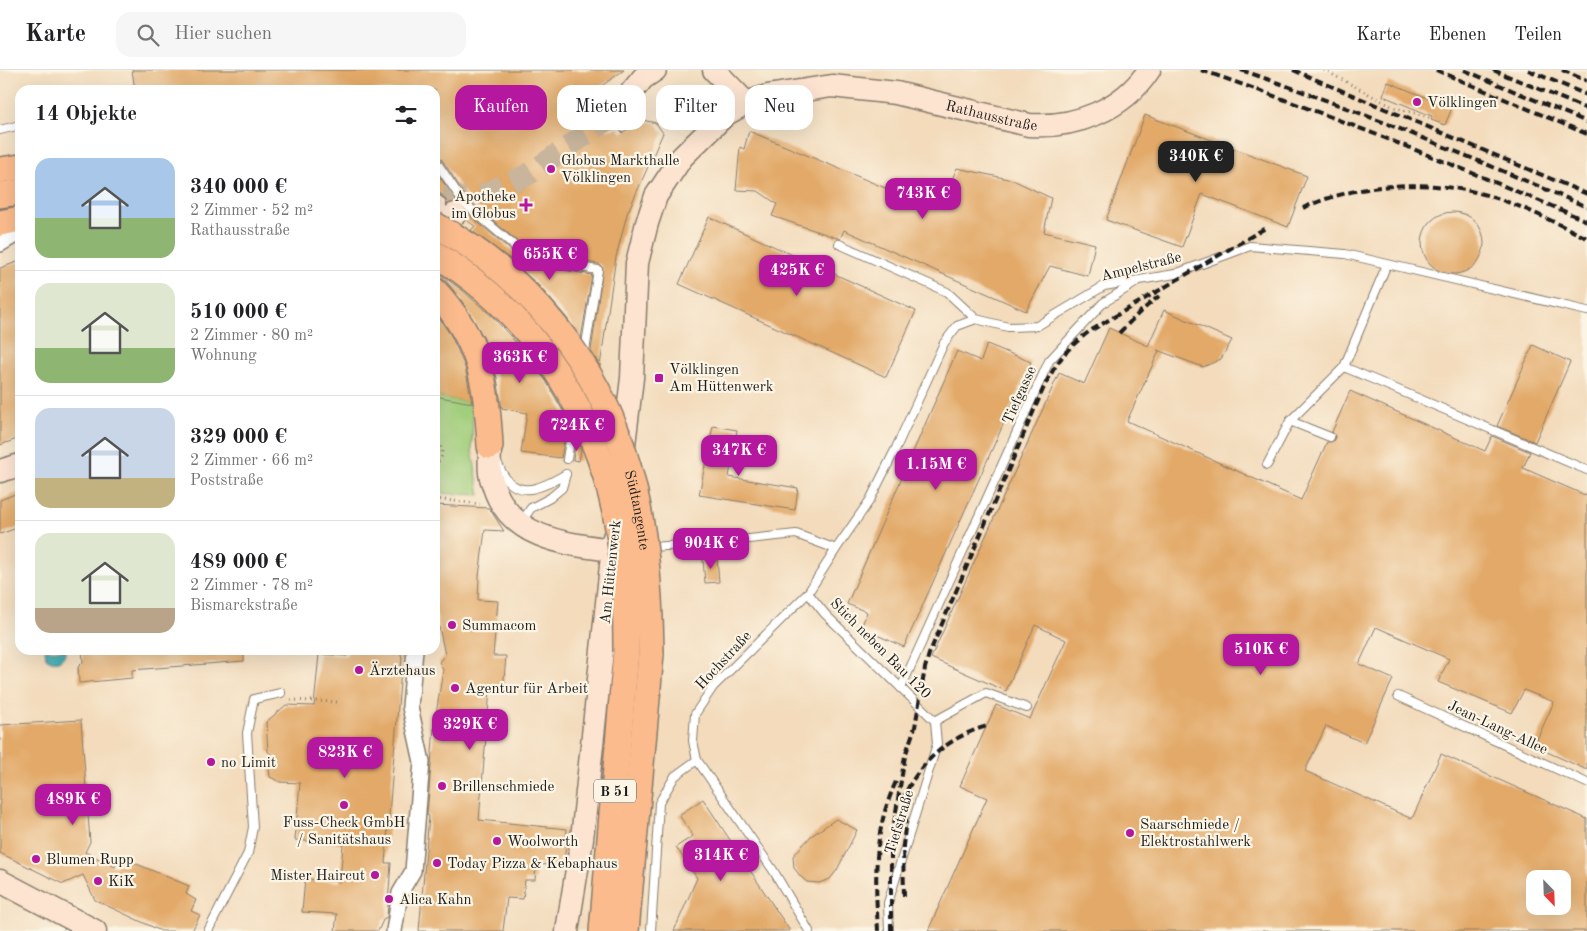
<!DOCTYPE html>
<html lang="de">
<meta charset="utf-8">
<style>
:root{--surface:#fff;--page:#f6f6f6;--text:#202124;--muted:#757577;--line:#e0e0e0;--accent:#b5179e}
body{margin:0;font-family:"Old Standard TT",serif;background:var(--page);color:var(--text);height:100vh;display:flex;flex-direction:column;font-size:19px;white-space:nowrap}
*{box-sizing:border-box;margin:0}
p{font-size:16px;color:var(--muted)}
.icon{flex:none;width:28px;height:28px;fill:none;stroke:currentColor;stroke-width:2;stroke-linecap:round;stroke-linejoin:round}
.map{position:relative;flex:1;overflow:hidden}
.sheet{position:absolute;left:15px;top:15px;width:425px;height:570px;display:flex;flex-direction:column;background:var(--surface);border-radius:15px;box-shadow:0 5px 20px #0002}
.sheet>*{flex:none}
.top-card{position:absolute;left:455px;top:15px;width:475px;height:45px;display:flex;gap:10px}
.needle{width:32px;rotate:157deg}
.fabs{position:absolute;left:1526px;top:800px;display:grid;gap:10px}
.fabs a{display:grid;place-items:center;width:45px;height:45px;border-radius:10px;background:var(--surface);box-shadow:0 5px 20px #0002;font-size:25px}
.price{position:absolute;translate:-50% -42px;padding:0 11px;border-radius:10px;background:var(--accent);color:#fff;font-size:16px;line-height:32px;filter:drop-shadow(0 1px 2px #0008)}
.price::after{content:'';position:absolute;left:50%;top:30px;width:15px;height:11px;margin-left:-8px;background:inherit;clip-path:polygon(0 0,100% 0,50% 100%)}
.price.on{background:#222;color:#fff}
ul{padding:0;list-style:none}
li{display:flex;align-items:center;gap:15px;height:125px;padding:0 20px}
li+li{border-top:1px solid var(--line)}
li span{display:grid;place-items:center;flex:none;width:140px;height:100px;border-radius:15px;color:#555}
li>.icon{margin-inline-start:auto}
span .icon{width:60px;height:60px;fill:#fffc;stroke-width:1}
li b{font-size:21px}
h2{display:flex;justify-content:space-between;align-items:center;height:60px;padding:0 20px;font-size:21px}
.pill{padding:0 18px;border-radius:15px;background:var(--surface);box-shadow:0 5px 20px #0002;font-size:18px;line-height:45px}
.pill.on{background:var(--accent);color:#fff}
header{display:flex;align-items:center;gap:30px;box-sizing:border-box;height:70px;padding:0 25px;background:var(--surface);border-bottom:1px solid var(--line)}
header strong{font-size:24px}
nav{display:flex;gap:28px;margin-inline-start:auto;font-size:18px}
.search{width:350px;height:45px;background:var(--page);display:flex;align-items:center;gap:12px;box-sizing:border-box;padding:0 18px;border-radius:15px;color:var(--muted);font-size:19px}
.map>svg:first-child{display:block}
</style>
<header>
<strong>Karte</strong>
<div class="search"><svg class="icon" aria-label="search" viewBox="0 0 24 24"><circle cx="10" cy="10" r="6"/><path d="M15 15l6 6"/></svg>Hier suchen</div>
<nav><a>Karte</a><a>Ebenen</a><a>Teilen</a></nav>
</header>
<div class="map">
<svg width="1587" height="861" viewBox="0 0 1587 861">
<rect width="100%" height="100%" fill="#fcf5e5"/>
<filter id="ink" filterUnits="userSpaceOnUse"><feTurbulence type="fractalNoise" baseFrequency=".02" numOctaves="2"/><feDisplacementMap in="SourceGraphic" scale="10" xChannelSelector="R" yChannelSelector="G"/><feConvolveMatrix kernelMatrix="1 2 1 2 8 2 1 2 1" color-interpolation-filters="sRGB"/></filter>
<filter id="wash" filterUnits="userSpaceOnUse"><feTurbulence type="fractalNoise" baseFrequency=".0096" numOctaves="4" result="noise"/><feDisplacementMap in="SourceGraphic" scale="20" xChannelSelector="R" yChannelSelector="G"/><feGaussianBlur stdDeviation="1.12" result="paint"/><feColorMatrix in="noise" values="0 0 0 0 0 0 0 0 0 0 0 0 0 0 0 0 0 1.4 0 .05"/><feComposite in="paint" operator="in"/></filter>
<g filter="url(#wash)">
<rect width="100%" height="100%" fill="#f3dbbc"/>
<!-- green -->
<path fill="#a1ce7c" stroke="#5e754c" d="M 435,326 L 473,333 L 472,380 L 480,425 L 435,423 Z"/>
<!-- water -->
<path fill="#39abb3" stroke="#2a6468" d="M 45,580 L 66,580 C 64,591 55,595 46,588 Z"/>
<g id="blocks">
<!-- building -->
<g fill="#e2a968" fill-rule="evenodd">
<path d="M 132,0 L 624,0 L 593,22 L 603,36 L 598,44 L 599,52 L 602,57 L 608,60 L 618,58 L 622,63 L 642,50 L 656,53 L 663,63 L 627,144 L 616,187 L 600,296 L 591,281 L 603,198 L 599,194 L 532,184 L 468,129 L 440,87 L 435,84 L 435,20 L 135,20 Z"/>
<path d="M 1388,12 L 1452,38 L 1445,55 L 1431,50 L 1432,46 L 1383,26 Z"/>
<path d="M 1145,45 L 1307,106 L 1288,157 L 1202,124 L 1182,177 L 1106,150 Z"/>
<path d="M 749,61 L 926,135 L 930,128 L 941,134 L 957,98 L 1013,110 L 1051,128 L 1044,162 L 1095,174 L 1088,206 L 1050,196 L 1026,241 L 844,160 L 840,169 L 772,146 L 777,134 L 758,121 L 736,120 L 740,77 L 744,79 Z"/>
<path d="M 435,100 L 456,131 L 448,133 L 446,128 L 441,124 L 435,123 Z"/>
<circle cx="1453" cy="173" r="31"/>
<path d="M 468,144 L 527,194 L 592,205 L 581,268 L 566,247 L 539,216 L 509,188 L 471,160 L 475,156 L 466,150 Z"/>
<path d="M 709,147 L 916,241 L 886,307 L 679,214 Z"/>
<path d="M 20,191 L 20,368 L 0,375 L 0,198 Z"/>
<path d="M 435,201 L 462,220 L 493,247 L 521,278 L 546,311 L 568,350 L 561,388 L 521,383 L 527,343 L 502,338 L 497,308 L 484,268 L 462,231 L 446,211 L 440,208 L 435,207 Z"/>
<path d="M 1164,240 L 1232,270 L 1221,289 L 1203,297 L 1157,280 L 1159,281 L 1127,351 L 1301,430 L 1327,372 L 1331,372 L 1335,370 L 1335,366 L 1332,362 L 1350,321 L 1485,381 L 1492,366 L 1530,382 L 1523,398 L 1587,426 L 1587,700 L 1534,676 L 1554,632 L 1524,620 L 1512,643 L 1438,612 L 1449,589 L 1376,557 L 1359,594 L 1393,609 L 1364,673 L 1326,656 L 1305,701 L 1412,749 L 1441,684 L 1587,749 L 1587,861 L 928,861 L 987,728 L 960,716 L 996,635 L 1030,649 L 1066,570 L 1035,555 L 1006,621 L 931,588 L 1059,303 L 1084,314 L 1109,258 L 1148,276 ZM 1535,809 L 1562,809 L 1562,836 L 1535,836 Z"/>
<path d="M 435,243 L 450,264 L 458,281 L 465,297 L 472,333 L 435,326 Z"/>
<path d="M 987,274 L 1031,292 L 904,577 L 861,558 L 867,542 L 847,534 L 957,281 L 981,291 Z"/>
<path d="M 1533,275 L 1570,292 L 1535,372 L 1497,356 Z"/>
<path d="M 713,356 L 737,360 L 729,407 L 798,418 L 795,440 L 699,425 Z"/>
<path d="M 576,369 L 581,380 L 579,391 L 573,390 Z"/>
<path d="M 20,422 L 20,457 L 0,464 L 0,430 Z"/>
<path d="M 435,435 L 489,438 L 504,461 L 485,460 L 479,506 L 478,530 L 498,531 L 493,586 L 506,586 L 503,620 L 490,619 L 479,750 L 567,759 L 564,796 L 536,794 L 535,810 L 525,810 L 523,829 L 507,828 L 503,861 L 419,861 L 429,746 L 427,745 L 434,657 L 443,600 L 439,592 L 445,585 L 435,538 Z"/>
<path d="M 717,488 L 719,512 L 705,513 L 703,489 Z"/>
<path d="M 82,580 L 244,580 L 244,591 L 132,600 L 132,608 L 79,613 L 78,597 L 83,592 Z"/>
<path d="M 348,580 L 400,580 L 402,588 L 385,793 L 391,793 L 387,847 L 386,848 L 384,848 L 378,861 L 335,861 L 337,844 L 302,842 L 305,809 L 340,812 L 343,774 L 295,770 L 300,713 L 280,712 L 270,707 L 269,699 L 279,689 L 268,682 L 266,652 L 286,635 L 314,636 L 319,584 L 347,586 Z"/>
<path d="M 81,650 L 90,772 L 85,782 L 115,797 L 120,787 L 189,816 L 186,824 L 196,830 L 191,841 L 200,845 L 192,861 L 161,861 L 95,830 L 83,805 L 63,814 L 0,783 L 0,655 Z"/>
<path d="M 703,729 L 790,861 L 674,861 L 697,808 L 676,777 L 693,766 L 679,745 Z"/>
<path d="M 836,749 L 857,760 L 837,800 L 830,809 L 819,813 L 807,812 L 801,807 L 794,798 L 793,786 L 811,766 Z"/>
</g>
</g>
</g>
<g filter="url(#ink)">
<use href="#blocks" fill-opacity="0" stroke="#887c6c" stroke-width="1"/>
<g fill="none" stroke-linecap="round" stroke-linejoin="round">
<!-- secondary-tunnel -->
<g stroke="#c8b59c" stroke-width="22" stroke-dasharray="22 11" stroke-linecap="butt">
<path d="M 443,125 L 472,130"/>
<path d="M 455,144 L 472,130 L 529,104 L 611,47"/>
</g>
<!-- lane casing -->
<g stroke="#887c6c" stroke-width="10">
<g id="lane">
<path d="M 0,60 L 20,55"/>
<path d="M 435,90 L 464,133 L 530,189 L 598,200 L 584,287"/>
<path d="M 839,174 L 947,222 L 976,249"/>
<path d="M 1387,194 L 1344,297 L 1587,400"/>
<path d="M 1290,351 L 1330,367"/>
<path d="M 567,389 L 574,347"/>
<path d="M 498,394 C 513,432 539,420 566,404"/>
<path d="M 1267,395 L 1290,351 L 1344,297"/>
<path d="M 522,451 L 531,438 L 550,428 L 562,418 L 566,404"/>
<path d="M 649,477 L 703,474 L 796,464 L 836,479"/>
<path d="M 808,523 L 825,544 L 935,651"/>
<path d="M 901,618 L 1049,291 L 1103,233 L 1135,213"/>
<path d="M 1398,626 L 1587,713"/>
<path d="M 935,651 L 986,623 L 1027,638"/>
<path d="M 208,861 L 248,783 L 253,757 L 247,663 L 254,629 L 281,623"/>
<path d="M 651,861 L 659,733 L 675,706 L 697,690"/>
<path d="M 809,861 L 773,800 L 697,690 L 693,671 L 695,644 L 713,617 L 808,523 L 836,479 L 870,430 L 896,378 L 944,273 L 957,256 L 976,249 L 1008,257 L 1037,256 L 1104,216 L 1175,204 L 1250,176 L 1345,184 L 1587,241"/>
<path d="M 889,861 L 888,833 L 937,674 L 935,651"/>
</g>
</g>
<!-- street casing -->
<g stroke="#887c6c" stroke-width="18">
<g id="street">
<path d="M 0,174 L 20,162"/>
<path d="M 394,861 L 400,823 L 413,801 L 422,692 L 410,637 L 415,580"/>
</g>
</g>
<!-- secondary casing -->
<g stroke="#887c6c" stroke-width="25">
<g id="secondary">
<path d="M 714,0 L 746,33"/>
<path d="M 611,47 L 643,8 L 655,0"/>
<path d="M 435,136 L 436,151 L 435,162"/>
<path d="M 435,161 L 455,144"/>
<path d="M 490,376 C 490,384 489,394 490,403 C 490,407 493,413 494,417 C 511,469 566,474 612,480"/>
<path id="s1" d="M 623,383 L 632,308 L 637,193 L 647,153 L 656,126 L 682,87 L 726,44 L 746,33 L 767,26 L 832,16 L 896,23 L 1029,55 C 1075,58 1123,40 1149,0"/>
<path d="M 0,401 L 20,395"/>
<path d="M 0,811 L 95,861"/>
<path d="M 567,861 L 582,769 L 614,467"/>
</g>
</g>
<!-- primary casing -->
<g stroke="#887c6c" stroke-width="28">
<g id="primary">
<path d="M 0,100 L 20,97"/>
<path d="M 0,125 L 20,122"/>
<path d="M 0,153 L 20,149"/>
<path d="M 435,221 C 480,270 487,312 490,376"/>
<path d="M 602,861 L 626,582"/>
<path d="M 626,861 L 651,584"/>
</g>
</g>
<!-- path -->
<g stroke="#887c6c" stroke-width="3" stroke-dasharray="1 4" stroke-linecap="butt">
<path d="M 1324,0 L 1393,37 L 1432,48"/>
<path d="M 435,368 C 442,376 446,387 435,394"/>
<path d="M 435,429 L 480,434"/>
<path d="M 291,630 L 338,632"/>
</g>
<!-- lane -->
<use href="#lane" stroke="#fff" stroke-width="8"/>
<!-- street -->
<use href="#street" stroke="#fff" stroke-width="15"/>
<!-- secondary -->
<use href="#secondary" stroke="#fde4d1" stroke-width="22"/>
<!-- primary -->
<use href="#primary" stroke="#fbbb8d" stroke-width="25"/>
<!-- rail -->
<g stroke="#1c1c1c" stroke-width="4" stroke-dasharray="8 4" stroke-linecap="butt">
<path d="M 1201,0 C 1332,45 1460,97 1587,151"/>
<path d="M 1241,0 C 1359,40 1473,88 1587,137"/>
<path d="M 1293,0 L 1587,124"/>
<path d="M 1436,0 L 1587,64"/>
<path d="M 1464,0 L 1587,52"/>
<path d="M 1493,0 L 1587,39"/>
<path d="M 1528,0 L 1587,25"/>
<path d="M 1562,0 L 1587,11"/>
<path d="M 1303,138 C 1360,112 1433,108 1493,127 C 1525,137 1556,153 1587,168"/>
<path d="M 1119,263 L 1140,242 L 1159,226"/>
<path d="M 902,731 C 917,694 948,667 987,656"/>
<path d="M 894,754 L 905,686 L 915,657 L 925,598 L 929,584 L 1044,317 C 1057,291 1067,278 1090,261 L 1267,157"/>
<path d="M 904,826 L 903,776 L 909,722"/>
<path d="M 878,861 C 876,825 874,788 882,753 C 885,738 891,723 897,709"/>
<path d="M 891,861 L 891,779 L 896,748"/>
</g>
<!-- primary-bridge casing -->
<g stroke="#887c6c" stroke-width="28" stroke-linecap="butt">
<g id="primary-bridge">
<path id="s2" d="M 435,155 C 527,204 600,296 628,396 C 646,457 650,521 651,584"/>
<path d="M 435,184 C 535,244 601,349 619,464 C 625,503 626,542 626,582"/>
</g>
</g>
<!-- primary-bridge -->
<use href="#primary-bridge" stroke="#fbbb8d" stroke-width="25"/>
</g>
</g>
<!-- markers -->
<g fill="#b5179e" stroke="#fcf5e5" stroke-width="2">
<circle cx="1417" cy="32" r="5"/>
<circle cx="551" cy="99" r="5"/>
<path d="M523.5 127.5h5v5h5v5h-5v5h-5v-5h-5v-5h5z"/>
<rect x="654" y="303" width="10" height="10" rx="2.5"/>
<circle cx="452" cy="555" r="5"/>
<circle cx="359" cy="600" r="5"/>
<circle cx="455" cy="618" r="5"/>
<circle cx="211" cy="692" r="5"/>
<circle cx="442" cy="716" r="5"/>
<circle cx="344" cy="735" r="5"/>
<circle cx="1130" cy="763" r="5"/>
<circle cx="497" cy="771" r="5"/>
<circle cx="36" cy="789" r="5"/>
<circle cx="437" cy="793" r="5"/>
<circle cx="375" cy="805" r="5"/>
<circle cx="98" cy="811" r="5"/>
<circle cx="389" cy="829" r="5"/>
</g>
<g text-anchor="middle" stroke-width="4.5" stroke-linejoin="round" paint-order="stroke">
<!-- shield labels -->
<rect fill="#fcf5e5" stroke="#5f5d58" stroke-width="1" x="594" y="709.5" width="42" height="23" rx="4"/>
<g font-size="14" font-weight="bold" fill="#1c1c1c">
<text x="615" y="726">B 51</text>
</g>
<!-- poi labels -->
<g font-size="15" fill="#1c1c1c" stroke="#fcf5e5" text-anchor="start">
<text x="1427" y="37">Völklingen</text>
<text x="561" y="95">Globus Markthalle<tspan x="561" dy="17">Völklingen</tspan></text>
<text x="516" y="131" text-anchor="end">Apotheke<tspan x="516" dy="17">im Globus</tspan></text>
<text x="669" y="304">Völklingen<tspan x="669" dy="17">Am Hüttenwerk</tspan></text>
<text x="462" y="560">Summacom</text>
<text x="369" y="605">Ärztehaus</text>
<text x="465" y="623">Agentur für Arbeit</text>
<text x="221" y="697">no Limit</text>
<text x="452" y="721">Brillenschmiede</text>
<text x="344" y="757" text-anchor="middle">Fuss-Check GmbH<tspan x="344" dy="17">/ Sanitätshaus</tspan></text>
<text x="1140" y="759">Saarschmiede /<tspan x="1140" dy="17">Elektrostahlwerk</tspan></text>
<text x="507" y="776">Woolworth</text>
<text x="46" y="794">Blumen Rupp</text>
<text x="447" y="798">Today Pizza &amp; Kebaphaus</text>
<text x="365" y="810" text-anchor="end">Mister Haircut</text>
<text x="108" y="816">KiK</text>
<text x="399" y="834">Alica Kahn</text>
</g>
<!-- street labels -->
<g font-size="15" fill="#1c1c1c" stroke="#fcf5e5">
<text dy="5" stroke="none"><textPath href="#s1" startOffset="642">Rathausstraße</textPath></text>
<text transform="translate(1141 196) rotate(-14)" y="5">Ampelstraße</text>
<text transform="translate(1019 325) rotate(-66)" y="5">Tiefgasse</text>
<text dy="5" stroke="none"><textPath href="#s2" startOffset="362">Südtangente</textPath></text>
<text transform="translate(610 502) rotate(-84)" y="5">Am Hüttenwerk</text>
<text transform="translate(881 578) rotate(45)" y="5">Stich neben Bau 120</text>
<text transform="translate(723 590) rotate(-47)" y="5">Hochstraße</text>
<text transform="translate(1498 657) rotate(25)" y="5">Jean-Lang-Allee</text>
<text transform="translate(899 752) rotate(-73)" y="5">Tiefstraße</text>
</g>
</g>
</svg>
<div class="fabs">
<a><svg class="needle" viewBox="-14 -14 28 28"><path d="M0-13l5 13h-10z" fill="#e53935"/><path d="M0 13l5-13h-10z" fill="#757577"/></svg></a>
</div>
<b class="price on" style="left:1196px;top:113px">340K €</b>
<b class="price" style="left:923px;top:150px">743K €</b>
<b class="price" style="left:550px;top:211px">655K €</b>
<b class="price" style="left:797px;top:227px">425K €</b>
<b class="price" style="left:520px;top:314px">363K €</b>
<b class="price" style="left:577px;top:382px">724K €</b>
<b class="price" style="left:739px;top:407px">347K €</b>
<b class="price" style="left:936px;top:421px">1.15M €</b>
<b class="price" style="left:711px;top:500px">904K €</b>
<b class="price" style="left:1261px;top:606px">510K €</b>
<b class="price" style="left:470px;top:681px">329K €</b>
<b class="price" style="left:345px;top:709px">823K €</b>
<b class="price" style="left:73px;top:756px">489K €</b>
<b class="price" style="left:721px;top:812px">314K €</b>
<div class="top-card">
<a class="pill on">Kaufen</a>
<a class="pill">Mieten</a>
<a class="pill">Filter</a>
<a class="pill">Neu</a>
</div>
<section class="sheet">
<h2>14 Objekte<svg class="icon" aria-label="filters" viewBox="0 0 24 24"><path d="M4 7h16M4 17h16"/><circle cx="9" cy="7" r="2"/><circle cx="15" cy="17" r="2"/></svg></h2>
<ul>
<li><span style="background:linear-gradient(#a9c7e8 60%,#8fb573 0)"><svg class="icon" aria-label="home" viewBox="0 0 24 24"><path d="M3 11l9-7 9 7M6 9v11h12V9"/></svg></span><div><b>340 000 €</b><p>2 Zimmer · 52 m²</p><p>Rathausstraße</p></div></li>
<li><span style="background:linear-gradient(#dfe7d0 65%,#8fb573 0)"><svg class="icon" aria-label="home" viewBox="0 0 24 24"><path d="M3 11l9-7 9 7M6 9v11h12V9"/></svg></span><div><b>510 000 €</b><p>2 Zimmer · 80 m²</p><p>Wohnung</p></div></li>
<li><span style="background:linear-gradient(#c9d6e8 70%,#c2b280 0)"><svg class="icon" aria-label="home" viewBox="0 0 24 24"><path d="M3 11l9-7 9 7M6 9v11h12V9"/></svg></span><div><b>329 000 €</b><p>2 Zimmer · 66 m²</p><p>Poststraße</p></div></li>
<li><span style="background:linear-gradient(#dfe7d0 75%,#b9a48a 0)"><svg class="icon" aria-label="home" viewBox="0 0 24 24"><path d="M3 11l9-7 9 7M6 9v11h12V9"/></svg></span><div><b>489 000 €</b><p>2 Zimmer · 78 m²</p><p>Bismarckstraße</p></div></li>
</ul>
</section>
</div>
